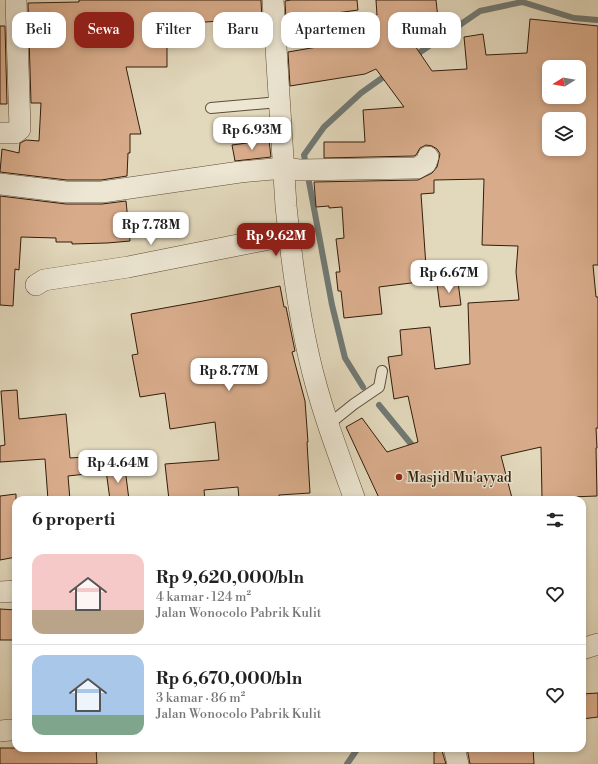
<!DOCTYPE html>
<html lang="id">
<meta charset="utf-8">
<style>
:root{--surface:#fff;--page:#f6f6f6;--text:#222;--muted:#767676;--line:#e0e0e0;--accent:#8f2418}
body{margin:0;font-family:"Libre Bodoni",serif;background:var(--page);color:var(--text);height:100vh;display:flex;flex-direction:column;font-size:15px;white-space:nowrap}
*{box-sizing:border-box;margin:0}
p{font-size:13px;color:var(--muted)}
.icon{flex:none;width:22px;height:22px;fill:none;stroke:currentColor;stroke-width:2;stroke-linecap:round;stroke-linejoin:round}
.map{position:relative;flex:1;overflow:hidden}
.drawer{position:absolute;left:12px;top:496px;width:574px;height:256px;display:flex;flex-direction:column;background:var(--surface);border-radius:12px;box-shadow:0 2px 6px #0003}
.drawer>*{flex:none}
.hud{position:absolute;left:12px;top:12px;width:574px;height:36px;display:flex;gap:8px}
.needle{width:26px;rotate:259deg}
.fabs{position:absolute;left:542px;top:60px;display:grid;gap:8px}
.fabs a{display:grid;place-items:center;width:44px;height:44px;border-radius:8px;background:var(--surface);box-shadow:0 2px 6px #0003;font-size:20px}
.price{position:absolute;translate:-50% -34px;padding:0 9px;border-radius:8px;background:#fff;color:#222;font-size:13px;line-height:26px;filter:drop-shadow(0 1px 2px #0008)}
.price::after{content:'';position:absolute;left:50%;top:24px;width:12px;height:9px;margin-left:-6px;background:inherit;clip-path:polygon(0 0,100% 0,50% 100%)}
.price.active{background:var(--accent);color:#fff}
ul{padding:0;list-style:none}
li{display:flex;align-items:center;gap:12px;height:100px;padding:0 20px}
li+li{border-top:1px solid var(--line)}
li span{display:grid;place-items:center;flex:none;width:112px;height:80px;border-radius:12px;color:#555}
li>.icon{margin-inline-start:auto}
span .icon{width:48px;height:48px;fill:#fffc;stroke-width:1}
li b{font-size:17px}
h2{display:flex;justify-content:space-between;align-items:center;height:48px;padding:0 20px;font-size:17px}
.chip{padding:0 14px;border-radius:12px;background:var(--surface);box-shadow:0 2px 6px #0003;font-size:14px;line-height:36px}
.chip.active{background:var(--accent);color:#fff}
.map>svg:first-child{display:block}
</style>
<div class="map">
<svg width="598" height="764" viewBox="0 0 598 764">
<rect width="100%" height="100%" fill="#e2d8bc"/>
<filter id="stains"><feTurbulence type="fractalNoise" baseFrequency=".005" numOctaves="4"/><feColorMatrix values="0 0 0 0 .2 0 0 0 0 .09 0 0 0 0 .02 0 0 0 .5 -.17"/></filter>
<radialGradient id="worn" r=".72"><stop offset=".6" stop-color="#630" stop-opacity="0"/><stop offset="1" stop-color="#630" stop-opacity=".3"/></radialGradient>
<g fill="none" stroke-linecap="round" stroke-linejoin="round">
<!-- stream -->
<g stroke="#707974" stroke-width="6">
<path d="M 413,57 L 480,11 L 522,2 L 574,18 L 598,20"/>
<path d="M 363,387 L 345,358 L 332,305 L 304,155 L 324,127 L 361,93 L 389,73"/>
<path d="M 379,405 L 416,450"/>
<path d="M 347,764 L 358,748"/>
</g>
</g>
<!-- building -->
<g fill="#d8ac8b" stroke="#331d0a" fill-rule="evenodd">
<path d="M 79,0 L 261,0 L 262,20 L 221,24 L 220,21 L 177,24 L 178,26 L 167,28 L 167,67 L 126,67 L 141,134 L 130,134 L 130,153 L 128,153 L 127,176 L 101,180 L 67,180 L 0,172 L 2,149 L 19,153 L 20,143 L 26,140 L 39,141 L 41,103 L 31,103 L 28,3 L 79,2 Z"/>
<path d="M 291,0 L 357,0 L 358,10 L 286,20 L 285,1 Z"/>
<path d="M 376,0 L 436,0 L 439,28 L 413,43 L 432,71 L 467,69 L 464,37 L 483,34 L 486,55 L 527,53 L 530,19 L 598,26 L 598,265 L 593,265 L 596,297 L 598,297 L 598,428 L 596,428 L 597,448 L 596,448 L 597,496 L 542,498 L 541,447 L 501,456 L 512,498 L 507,498 L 508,500 L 380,500 L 346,427 L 362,418 L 387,452 L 418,442 L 408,396 L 394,399 L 388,357 L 402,355 L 400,330 L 430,327 L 435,369 L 470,364 L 468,303 L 519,300 L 516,272 L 518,246 L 482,245 L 484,179 L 434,180 L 434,193 L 421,194 L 427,281 L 379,287 L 382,314 L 344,318 L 341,291 L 338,291 L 336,272 L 340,272 L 336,239 L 344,238 L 342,207 L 329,208 L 329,206 L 316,207 L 314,182 L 418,180 L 432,173 L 437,167 L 440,154 L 437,149 L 432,146 L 426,145 L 420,148 L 416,155 L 414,156 L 324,158 L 324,142 L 365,142 L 363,110 L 404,107 L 376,69 L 365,74 L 290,86 L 288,52 L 352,41 L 348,20 L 377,15 ZM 549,67 L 579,67 L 579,97 L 549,97 ZM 549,119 L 579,119 L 579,149 L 549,149 Z"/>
<path d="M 0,26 L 5,26 L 7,104 L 0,104 Z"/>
<path d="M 269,140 L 271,157 L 235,161 L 232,145 Z"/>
<path d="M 0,196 L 66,204 L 102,204 L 126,201 L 130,241 L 107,243 L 72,244 L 72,242 L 56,242 L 56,238 L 21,237 L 19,270 L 15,269 L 13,306 L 0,305 Z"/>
<path d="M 458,282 L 461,305 L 440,307 L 437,284 Z"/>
<path d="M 280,286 L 284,307 L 286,307 L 295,351 L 292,352 L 305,401 L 308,442 L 307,442 L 310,493 L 279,495 L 279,500 L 239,500 L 238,487 L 204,490 L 205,500 L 169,500 L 165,464 L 219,460 L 215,422 L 170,429 L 165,393 L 140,397 L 132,355 L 138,354 L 131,314 L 203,301 Z"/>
<path d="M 17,390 L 19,419 L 66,414 L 70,458 L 85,457 L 86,474 L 68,476 L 70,500 L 48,500 L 45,459 L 0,462 L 0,446 L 5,445 L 1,391 Z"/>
<path d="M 125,468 L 129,500 L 110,500 L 106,470 Z"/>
<path d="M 16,494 L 16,557 L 0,560 L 0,496 Z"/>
<path d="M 0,609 L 16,610 L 16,640 L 0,640 Z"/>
<path d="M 598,693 L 598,717 L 582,719 L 582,694 Z"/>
<path d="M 0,748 L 96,748 L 97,764 L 0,764 Z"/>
<path d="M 467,748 L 533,748 L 534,764 L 470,764 Z"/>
<path d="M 442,751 L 446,764 L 434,764 L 434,752 Z"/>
</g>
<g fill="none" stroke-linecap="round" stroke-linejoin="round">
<!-- service casing -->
<g stroke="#5f4c36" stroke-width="12">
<g id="service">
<path d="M 211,108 L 279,102"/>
<path d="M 329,424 L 354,404 L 379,387 L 382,371"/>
</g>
</g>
<!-- minor casing -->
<g stroke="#5f4c36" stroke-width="22">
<g id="minor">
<path d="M 273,0 L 286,206 C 291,256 298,309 309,357 C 320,406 338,453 355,500"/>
<path d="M 0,133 L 15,133 L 20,129 L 16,0"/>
<path d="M 0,184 L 66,192 L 102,192 L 240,172 L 284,168 L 299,170 L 417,168 L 426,163 L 428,157"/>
<path d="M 36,285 L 44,280 L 128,267 L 289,235"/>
<path d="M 0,592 L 16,591"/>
<path d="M 582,649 L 598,644"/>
<path d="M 0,731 L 10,730"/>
<path d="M 454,748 L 458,764"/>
</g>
</g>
<!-- service -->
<use href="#service" stroke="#ece6d3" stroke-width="10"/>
<!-- minor -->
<use href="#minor" stroke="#ece6d3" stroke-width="21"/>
</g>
<!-- markers -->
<circle fill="#8f2418" stroke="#ece6d3" stroke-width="1.5" cx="399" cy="477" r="4"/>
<g text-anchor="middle" stroke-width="3" stroke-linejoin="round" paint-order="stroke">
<!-- poi labels -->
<g font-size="14" fill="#331d0a" stroke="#ece6d3" text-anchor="start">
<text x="407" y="482">Masjid Mu'ayyad</text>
</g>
</g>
<rect width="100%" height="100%" filter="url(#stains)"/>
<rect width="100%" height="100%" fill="url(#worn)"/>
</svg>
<div class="fabs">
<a><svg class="needle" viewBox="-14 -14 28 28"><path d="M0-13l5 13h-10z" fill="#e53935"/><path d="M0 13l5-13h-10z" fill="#767676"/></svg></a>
<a><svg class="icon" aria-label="layers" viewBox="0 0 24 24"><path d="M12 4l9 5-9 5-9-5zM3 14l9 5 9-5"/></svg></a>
</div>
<b class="price" style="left:252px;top:151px">Rp 6.93M</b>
<b class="price" style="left:151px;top:246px">Rp 7.78M</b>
<b class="price active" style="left:276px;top:257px">Rp 9.62M</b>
<b class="price" style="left:449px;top:294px">Rp 6.67M</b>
<b class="price" style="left:229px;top:392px">Rp 8.77M</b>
<b class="price" style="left:118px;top:484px">Rp 4.64M</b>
<div class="hud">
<a class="chip">Beli</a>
<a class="chip active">Sewa</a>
<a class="chip">Filter</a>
<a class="chip">Baru</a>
<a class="chip">Apartemen</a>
<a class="chip">Rumah</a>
</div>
<section class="drawer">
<h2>6 properti<svg class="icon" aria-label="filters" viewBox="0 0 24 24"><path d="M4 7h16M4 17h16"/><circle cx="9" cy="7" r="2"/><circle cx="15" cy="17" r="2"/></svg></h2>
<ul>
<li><span style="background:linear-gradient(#f6c9c9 70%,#b9a48a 0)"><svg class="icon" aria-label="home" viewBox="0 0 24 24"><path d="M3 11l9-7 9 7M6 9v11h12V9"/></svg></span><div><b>Rp 9,620,000/bln</b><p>4 kamar · 124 m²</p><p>Jalan Wonocolo Pabrik Kulit</p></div><svg class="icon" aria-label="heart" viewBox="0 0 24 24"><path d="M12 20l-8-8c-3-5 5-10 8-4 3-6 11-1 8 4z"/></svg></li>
<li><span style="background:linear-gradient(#a9c7e8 75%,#7fa58c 0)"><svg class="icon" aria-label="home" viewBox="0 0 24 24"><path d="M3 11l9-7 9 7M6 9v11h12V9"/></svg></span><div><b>Rp 6,670,000/bln</b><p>3 kamar · 86 m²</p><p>Jalan Wonocolo Pabrik Kulit</p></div><svg class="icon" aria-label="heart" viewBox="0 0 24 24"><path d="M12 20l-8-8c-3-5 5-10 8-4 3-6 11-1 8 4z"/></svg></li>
</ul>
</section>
</div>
